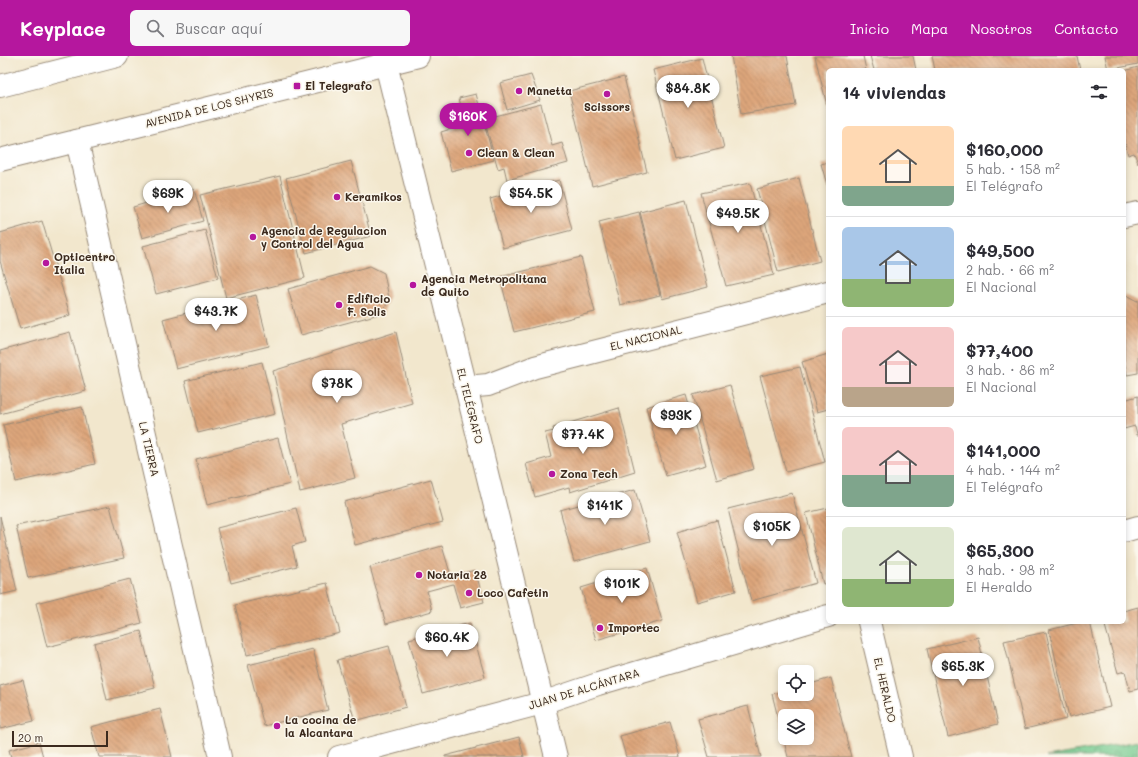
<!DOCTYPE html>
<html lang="es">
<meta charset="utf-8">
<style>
:root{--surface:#fff;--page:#f7f7f7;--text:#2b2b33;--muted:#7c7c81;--line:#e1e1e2;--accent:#b5179e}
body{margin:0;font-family:Mali,sans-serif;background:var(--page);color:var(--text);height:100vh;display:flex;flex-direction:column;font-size:15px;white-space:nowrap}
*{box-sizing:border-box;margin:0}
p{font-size:13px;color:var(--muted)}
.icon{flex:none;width:22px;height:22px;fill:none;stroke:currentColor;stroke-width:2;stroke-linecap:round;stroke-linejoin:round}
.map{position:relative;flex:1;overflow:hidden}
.side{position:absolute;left:826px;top:12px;width:300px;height:556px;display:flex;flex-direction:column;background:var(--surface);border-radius:6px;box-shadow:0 2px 6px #0003}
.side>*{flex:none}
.fabs{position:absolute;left:778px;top:609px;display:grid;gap:8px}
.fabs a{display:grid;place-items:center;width:36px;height:36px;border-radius:6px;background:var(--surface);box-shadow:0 2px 6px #0003;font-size:20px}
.scale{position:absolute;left:12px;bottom:10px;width:96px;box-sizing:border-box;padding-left:4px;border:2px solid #3b2a1e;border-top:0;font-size:11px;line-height:14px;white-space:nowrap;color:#3b2a1e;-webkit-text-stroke:3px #fbf7ec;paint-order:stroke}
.price{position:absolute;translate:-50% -34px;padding:0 9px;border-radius:14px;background:#fff;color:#222;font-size:13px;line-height:26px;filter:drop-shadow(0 1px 2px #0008)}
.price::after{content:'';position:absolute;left:50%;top:24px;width:12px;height:9px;margin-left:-6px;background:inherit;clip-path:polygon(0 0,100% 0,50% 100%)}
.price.current{background:var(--accent);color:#fff}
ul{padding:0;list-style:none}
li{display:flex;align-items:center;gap:12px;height:100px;padding:0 16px}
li+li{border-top:1px solid var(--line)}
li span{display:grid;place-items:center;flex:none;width:112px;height:80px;border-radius:6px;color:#555}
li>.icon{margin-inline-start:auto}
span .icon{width:48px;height:48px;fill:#fffc;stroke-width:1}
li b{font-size:17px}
h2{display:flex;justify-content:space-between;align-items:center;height:48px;padding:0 16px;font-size:17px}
header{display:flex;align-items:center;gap:24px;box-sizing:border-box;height:56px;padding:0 20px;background:var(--accent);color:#fff}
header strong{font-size:19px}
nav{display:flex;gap:22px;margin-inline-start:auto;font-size:14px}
.search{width:280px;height:36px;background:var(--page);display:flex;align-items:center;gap:10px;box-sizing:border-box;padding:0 14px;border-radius:6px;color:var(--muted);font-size:15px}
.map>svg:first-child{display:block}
</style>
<header>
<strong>Keyplace</strong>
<div class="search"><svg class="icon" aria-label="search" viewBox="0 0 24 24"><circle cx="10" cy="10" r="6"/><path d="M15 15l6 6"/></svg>Buscar aquí</div>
<nav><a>Inicio</a><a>Mapa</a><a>Nosotros</a><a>Contacto</a></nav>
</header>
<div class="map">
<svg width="1138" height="701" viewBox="0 0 1138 701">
<defs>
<pattern id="park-crowns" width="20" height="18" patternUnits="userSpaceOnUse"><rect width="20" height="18" fill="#73ca8f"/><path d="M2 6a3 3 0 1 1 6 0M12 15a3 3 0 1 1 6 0" fill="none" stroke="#60a474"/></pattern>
<pattern id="building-back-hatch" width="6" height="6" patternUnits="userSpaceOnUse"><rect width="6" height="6" fill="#dda67c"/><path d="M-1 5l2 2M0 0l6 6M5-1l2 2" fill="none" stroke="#b48765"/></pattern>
</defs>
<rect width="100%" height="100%" fill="#fbf7ec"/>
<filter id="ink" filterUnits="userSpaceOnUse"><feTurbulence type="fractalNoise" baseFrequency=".025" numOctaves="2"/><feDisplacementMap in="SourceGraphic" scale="8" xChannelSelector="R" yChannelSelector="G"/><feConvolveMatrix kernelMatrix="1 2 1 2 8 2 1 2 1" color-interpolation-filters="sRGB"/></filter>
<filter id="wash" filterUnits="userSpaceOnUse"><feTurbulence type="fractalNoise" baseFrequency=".012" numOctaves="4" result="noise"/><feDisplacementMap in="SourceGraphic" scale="16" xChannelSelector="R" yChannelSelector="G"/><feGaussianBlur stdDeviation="0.9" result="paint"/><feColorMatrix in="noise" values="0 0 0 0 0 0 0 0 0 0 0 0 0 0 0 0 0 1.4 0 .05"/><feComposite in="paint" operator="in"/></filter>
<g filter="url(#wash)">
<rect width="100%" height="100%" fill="#f2e7cd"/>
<!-- park -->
<path fill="url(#park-crowns)" stroke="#577a56" d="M 1138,685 L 1138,701 L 1046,701 Z"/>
<g id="blocks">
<!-- building -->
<g fill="url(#building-back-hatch)" fill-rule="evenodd">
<path d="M 731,0 L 787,0 L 796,49 L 741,58 Z"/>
<path d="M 815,0 L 863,0 L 866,14 L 828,14 L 828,54 Z"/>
<path d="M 870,0 L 913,0 L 916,14 L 874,14 Z"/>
<path d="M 932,0 L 1077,0 L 1080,14 L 935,14 Z"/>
<path d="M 1105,0 L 1138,0 L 1138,8 L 1108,14 Z"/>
<path d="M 702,2 L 724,92 L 675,104 L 653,14 Z"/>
<path d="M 1138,11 L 1138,107 L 1134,97 L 1128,99 L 1124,83 L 1124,15 Z"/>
<path d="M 531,19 L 540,44 L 507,54 L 500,27 Z"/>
<path d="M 624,21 L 647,116 L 592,130 L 569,35 Z"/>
<path d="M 476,38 L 494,104 L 451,115 L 441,76 L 454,72 L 462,55 L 459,42 Z"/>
<path d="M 541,48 L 552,90 L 562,87 L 568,107 L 507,124 L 504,111 L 498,113 L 484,63 Z"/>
<path d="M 351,105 L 371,180 L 306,197 L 286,122 Z"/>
<path d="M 828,106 L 828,132 L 821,108 Z"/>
<path d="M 280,120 L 305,222 L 226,242 L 200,139 Z"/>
<path d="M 799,122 L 820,205 L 778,216 L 757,133 Z"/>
<path d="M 559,124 L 572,174 L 503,192 L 490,143 Z"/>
<path d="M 750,127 L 774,219 L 726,230 L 701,137 Z"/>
<path d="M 194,133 L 203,165 L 142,182 L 133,151 Z"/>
<path d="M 686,144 L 708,231 L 662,243 L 640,156 Z"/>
<path d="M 639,156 L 660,239 L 620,249 L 599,166 Z"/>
<path d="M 42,165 L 70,259 L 20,273 L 0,205 L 0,177 Z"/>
<path d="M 205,174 L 218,222 L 156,238 L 143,190 Z"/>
<path d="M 581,201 L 595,256 L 514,276 L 500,221 Z"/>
<path d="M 370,210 L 384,217 L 389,242 L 383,257 L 301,279 L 288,233 Z"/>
<path d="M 1124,238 L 1137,245 L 1138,244 L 1138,317 L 1127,319 L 1124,305 Z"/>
<path d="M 256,239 L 269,290 L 176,313 L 163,263 Z"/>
<path d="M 70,276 L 86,335 L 0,358 L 0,295 Z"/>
<path d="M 396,276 L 412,347 L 341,368 L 355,422 L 300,436 L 273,315 Z"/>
<path d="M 828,298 L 828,353 L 817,356 L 802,306 Z"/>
<path d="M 262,306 L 275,358 L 198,377 L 185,325 Z"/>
<path d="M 800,311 L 825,406 L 786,416 L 760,320 Z"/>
<path d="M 730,329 L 754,413 L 717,424 L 693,339 Z"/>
<path d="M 686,339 L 706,409 L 666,420 L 646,351 Z"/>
<path d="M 1138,340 L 1138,379 L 1137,379 L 1135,370 L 1124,373 L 1124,344 Z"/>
<path d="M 82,351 L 95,408 L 16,426 L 3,369 Z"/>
<path d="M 619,352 L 635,416 L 570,436 L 569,431 L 535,441 L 526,408 L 551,401 L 545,377 L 554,375 L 553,372 Z"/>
<path d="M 278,382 L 290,428 L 207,449 L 196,403 Z"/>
<path d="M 431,423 L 443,466 L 355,489 L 344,446 Z"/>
<path d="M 635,434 L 650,485 L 574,506 L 560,454 Z"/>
<path d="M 792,437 L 816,527 L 751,545 L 728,453 Z"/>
<path d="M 110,450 L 124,502 L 28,522 L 16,470 Z"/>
<path d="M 296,452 L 305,486 L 292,490 L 297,510 L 231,527 L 217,472 Z"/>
<path d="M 828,452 L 828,527 L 823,528 L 806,457 Z"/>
<path d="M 0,460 L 17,535 L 0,539 Z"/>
<path d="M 717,464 L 736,535 L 697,546 L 677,476 Z"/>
<path d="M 442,490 L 451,520 L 475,514 L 484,546 L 460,552 L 453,528 L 427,535 L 432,555 L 386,568 L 370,511 Z"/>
<path d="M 647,512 L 662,565 L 596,584 L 581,532 Z"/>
<path d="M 130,523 L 142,567 L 47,591 L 36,547 Z"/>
<path d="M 327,527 L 340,577 L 247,599 L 235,549 Z"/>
<path d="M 1138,551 L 1138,633 L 1130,635 L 1125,615 L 1118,617 L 1104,566 L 1124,566 L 1124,555 Z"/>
<path d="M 1081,566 L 1090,566 L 1110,651 L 1069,661 L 1049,574 Z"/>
<path d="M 470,567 L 485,621 L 423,638 L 409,583 Z"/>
<path d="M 141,575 L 155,632 L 107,644 L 94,587 Z"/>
<path d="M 1046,576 L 1066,663 L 1025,673 L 1004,585 Z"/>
<path d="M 978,581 L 998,668 L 948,681 L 927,593 Z"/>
<path d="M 389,590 L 406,651 L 355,665 L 337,604 Z"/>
<path d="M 313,593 L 328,654 L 264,670 L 248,609 Z"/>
<path d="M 831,622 L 851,701 L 788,701 L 772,638 L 785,635 L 785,638 L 807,638 L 807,629 ZM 785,660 L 807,660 L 807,682 L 785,682 Z"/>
<path d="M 23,624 L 34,665 L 0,673 L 0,630 Z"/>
<path d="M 748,650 L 761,701 L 709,701 L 698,663 Z"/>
<path d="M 160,653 L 172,701 L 99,701 L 91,671 Z"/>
<path d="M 670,666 L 680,701 L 626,701 L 620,680 Z"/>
<path d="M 519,681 L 524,701 L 445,701 L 445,700 Z"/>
<path d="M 39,686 L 43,701 L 11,701 L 9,694 Z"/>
</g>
</g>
</g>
<g filter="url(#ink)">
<use href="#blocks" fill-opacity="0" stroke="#968876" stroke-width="1"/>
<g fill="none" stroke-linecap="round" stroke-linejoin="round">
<!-- minor casing -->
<g stroke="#968876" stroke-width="24">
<g id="minor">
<path d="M 384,0 L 466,331 L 556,701"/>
<path d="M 77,85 L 220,701"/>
<path d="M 1124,160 L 1138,157"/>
<path d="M 466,331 L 488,329 L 535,311 L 828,236"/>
<path d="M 1124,475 L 1138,471"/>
<path d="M 869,566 L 901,701"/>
<path d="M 339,701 L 542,647 L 598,628 L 828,560"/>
</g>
</g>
<!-- major casing -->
<g stroke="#968876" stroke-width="24">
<g id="major">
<path d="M 0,30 L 117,0"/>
<path d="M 0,104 L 418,0"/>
</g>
</g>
<!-- minor -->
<use href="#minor" stroke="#fff" stroke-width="22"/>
<!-- major -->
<use href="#major" stroke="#fff" stroke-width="22"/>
</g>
</g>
<!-- markers -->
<g fill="#b5179e" stroke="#fbf7ec" stroke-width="1.5">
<rect x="293" y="26" width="8" height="8" rx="2"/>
<circle cx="519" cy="35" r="4"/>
<circle cx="607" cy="38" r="4"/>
<circle cx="469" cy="97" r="4"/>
<circle cx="337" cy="141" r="4"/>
<circle cx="253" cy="181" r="4"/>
<circle cx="46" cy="207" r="4"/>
<circle cx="413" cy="229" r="4"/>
<circle cx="339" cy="249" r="4"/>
<circle cx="552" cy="418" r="4"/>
<circle cx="419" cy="519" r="4"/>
<circle cx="469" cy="537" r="4"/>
<circle cx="600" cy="572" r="4"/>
<circle cx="277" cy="670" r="4"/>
</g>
<g text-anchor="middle" stroke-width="3" stroke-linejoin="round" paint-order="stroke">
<!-- poi labels -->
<g font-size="11" font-weight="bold" fill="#3b2a1e" stroke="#fbf7ec" text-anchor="start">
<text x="305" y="34">El Telegrafo</text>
<text x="527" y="39">Manetta</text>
<text x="607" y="55" text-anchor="middle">Scissors</text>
<text x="477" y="101">Clean &amp; Clean</text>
<text x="345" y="145">Keramikos</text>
<text x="261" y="179">Agencia de Regulacion<tspan x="261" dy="13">y Control del Agua</tspan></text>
<text x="54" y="205">Opticentro<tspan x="54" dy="13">Italia</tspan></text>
<text x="421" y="227">Agencia Metropolitana<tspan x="421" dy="13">de Quito</tspan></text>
<text x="347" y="247">Edificio<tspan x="347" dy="13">F. Solis</tspan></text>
<text x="560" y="422">Zona Tech</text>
<text x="427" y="523">Notaria 28</text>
<text x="477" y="541">Loco Cafetin</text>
<text x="608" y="576">Importec</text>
<text x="285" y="668">La cocina de<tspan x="285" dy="13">la Alcantara</tspan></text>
</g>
<!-- street labels -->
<g font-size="11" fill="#3b2a1e" stroke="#fbf7ec">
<text transform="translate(209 52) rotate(-14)" y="4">AVENIDA DE LOS SHYRIS</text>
<text transform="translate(646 282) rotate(-14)" y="4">EL NACIONAL</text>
<text transform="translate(470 350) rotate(76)" y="4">EL TELÉGRAFO</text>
<text transform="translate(149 393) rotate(77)" y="4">LA TIERRA</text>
<text transform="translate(584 633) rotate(-17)" y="4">JUAN DE ALCÁNTARA</text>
<text transform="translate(885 634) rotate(77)" y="4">EL HERALDO</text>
</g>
</g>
</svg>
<div class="fabs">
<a><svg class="icon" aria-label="locate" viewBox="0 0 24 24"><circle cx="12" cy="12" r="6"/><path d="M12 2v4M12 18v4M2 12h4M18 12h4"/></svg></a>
<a><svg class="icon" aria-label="layers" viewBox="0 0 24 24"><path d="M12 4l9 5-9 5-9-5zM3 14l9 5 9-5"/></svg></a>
</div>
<div class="scale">20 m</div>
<b class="price" style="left:688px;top:53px">$84.8K</b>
<b class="price current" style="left:468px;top:81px">$160K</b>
<b class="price" style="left:168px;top:158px">$69K</b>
<b class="price" style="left:531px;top:158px">$54.5K</b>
<b class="price" style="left:738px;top:178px">$49.5K</b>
<b class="price" style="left:216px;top:276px">$43.7K</b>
<b class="price" style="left:337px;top:348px">$78K</b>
<b class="price" style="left:676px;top:380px">$93K</b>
<b class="price" style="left:583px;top:399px">$77.4K</b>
<b class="price" style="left:605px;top:470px">$141K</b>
<b class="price" style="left:772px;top:491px">$105K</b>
<b class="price" style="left:622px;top:548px">$101K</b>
<b class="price" style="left:447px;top:602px">$60.4K</b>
<b class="price" style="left:963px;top:631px">$65.3K</b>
<section class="side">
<h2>14 viviendas<svg class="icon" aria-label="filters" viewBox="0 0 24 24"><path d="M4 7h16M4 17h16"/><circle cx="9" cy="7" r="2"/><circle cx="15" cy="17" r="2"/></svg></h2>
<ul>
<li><span style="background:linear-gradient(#ffd9b3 75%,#7fa58c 0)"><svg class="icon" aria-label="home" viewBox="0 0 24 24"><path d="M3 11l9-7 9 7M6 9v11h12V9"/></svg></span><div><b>$160,000</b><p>5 hab. · 158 m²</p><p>El Telégrafo</p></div></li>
<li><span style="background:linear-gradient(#a9c7e8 65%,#8fb573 0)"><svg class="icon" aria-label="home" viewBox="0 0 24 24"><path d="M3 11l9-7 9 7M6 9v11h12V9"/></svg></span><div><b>$49,500</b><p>2 hab. · 66 m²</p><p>El Nacional</p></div></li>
<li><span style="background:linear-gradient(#f6c9c9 75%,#b9a48a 0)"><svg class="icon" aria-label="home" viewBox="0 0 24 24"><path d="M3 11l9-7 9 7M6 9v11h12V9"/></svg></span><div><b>$77,400</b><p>3 hab. · 86 m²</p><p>El Nacional</p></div></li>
<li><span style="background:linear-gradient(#f6c9c9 60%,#7fa58c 0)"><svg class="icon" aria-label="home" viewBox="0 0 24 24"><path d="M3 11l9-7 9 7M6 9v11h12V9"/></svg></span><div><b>$141,000</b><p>4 hab. · 144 m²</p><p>El Telégrafo</p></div></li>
<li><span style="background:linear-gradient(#dfe7d0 65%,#8fb573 0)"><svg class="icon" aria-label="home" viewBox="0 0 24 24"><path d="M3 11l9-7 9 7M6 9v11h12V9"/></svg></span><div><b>$65,300</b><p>3 hab. · 98 m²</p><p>El Heraldo</p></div></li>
</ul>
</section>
</div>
